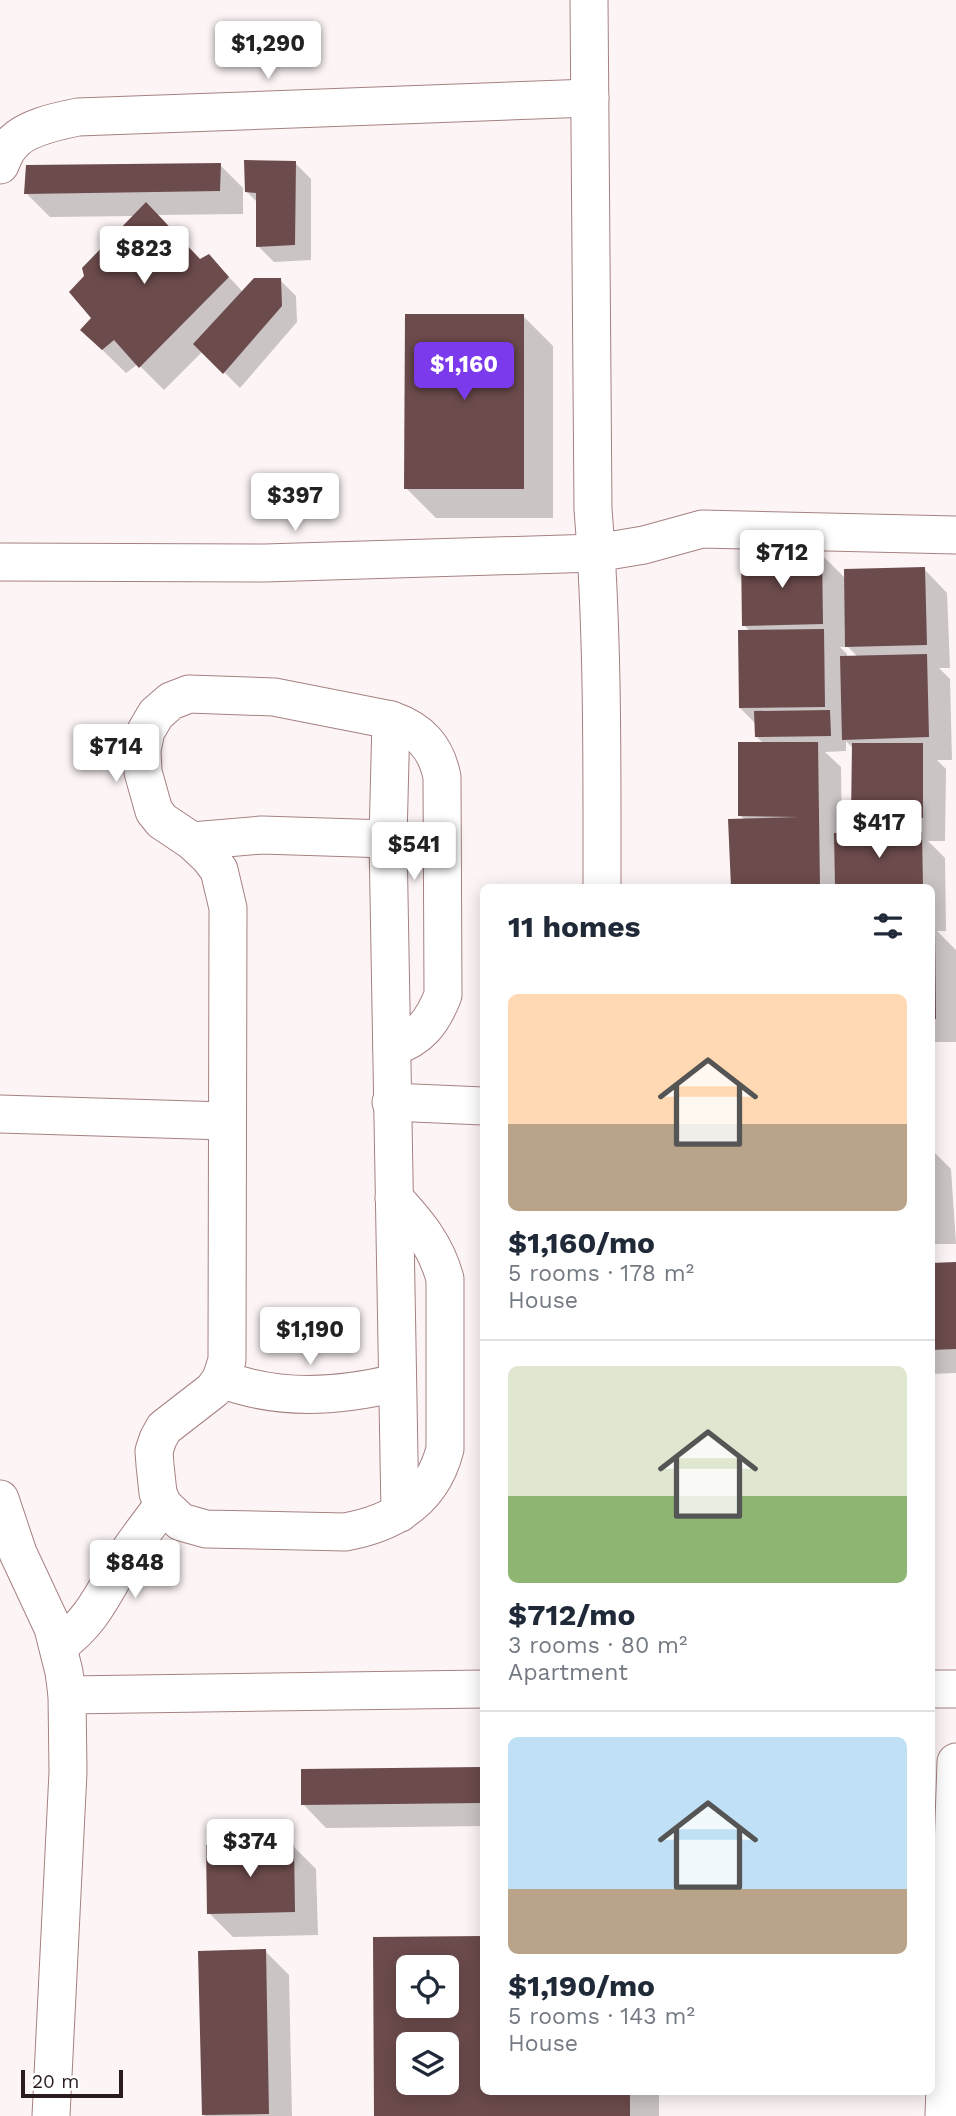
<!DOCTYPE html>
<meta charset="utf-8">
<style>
:root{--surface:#fff;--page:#f6f6f7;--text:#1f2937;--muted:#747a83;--line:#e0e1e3;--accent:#7c3aed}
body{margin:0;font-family:"Work Sans",sans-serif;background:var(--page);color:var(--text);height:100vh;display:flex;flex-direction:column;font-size:26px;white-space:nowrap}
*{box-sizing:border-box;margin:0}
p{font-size:23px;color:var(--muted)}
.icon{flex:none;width:38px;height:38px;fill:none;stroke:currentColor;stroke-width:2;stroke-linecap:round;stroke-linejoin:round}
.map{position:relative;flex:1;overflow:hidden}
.panel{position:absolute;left:480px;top:884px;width:455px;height:1211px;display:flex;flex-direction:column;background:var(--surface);border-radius:10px;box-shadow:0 4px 18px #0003}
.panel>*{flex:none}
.buttons{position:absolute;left:396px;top:1955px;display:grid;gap:14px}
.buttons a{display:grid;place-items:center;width:63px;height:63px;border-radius:10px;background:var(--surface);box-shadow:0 4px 18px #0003;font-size:35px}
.scale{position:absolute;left:21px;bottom:18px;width:102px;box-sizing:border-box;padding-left:7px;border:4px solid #2a1c1c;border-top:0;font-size:19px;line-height:24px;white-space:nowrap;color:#2a1c1c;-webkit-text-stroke:5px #fff;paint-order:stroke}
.price{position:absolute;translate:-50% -60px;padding:0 16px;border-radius:7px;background:#fff;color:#222;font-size:23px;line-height:46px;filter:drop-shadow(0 2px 4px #0008)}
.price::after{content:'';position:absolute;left:50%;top:42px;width:21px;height:16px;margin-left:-10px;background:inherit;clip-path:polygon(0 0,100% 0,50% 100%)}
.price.on{background:var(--accent);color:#fff}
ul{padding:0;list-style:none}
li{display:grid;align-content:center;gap:14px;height:371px;padding:0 28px}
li+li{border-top:2px solid var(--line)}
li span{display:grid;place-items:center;height:217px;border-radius:10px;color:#555}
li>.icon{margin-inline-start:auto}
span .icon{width:126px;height:126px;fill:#fffc;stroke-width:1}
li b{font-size:30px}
h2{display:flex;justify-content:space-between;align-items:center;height:84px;padding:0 28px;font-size:30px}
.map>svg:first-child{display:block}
</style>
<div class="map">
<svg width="956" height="2116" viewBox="0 0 956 2116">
<rect width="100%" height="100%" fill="#fdf5f5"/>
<!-- shadow -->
<g fill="#0003" fill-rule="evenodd">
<path d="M 295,163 L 311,179 L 311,260 L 274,262 L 258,246 L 258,203 L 243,188 L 243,214 L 157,215 L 200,260 L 209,256 L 243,292 L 280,280 L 296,296 L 297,322 L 240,388 L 203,351 L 164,390 L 138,364 L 126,373 L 82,330 L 93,318 L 135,216 L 50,217 L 26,193 L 220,165 L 246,191 Z"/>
<path d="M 523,316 L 553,346 L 553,518 L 436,518 L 406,488 Z"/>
<path d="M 822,555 L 846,579 L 924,569 L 947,593 L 950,668 L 939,668 L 950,679 L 952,760 L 937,760 L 946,769 L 945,841 L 928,841 L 945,858 L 946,931 L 937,931 L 956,950 L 956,1042 L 931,1042 L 931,887 L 733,887 L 730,821 L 745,820 L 740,815 L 764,744 L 757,737 L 756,724 L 740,708 L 750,631 L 744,625 ZM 840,647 L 848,647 L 858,657 L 847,658 L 847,654 ZM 846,741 L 853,748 L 853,817 L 871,835 L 842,835 L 841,767 L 825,752 L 846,751 Z"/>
<path d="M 931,1149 L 951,1169 L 956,1244 L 931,1244 Z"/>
<path d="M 931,1264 L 956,1264 L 956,1373 L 931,1374 Z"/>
<path d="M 481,1769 L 483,1771 L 483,1826 L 326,1828 L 303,1804 Z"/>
<path d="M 293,1846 L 316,1869 L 318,1935 L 233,1937 L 209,1913 Z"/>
<path d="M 483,1938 L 483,2091 L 659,2091 L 659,2116 L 376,2116 L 375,1939 ZM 408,1967 L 446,1967 L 446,2006 L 408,2006 ZM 408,2044 L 446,2044 L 446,2082 L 408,2082 Z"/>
<path d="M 265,1951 L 289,1975 L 292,2116 L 205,2116 L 203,2114 Z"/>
</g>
<!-- building -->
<g fill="#6c4b4c" fill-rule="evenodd">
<path d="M 244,160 L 296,161 L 295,245 L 256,247 L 256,193 L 245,192 Z"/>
<path d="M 221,163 L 220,191 L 24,194 L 26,165 Z"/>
<path d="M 146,202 L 200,259 L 209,254 L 229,277 L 139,368 L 114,340 L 102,350 L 80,330 L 91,318 L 69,292 L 84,276 L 82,268 Z"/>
<path d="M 254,278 L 281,278 L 282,306 L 223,374 L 193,344 Z"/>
<path d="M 405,314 L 524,314 L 524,489 L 404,489 Z"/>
<path d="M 822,553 L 823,624 L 742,626 L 741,555 Z"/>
<path d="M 925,567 L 927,645 L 845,647 L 844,569 Z"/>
<path d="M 824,629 L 825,707 L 739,708 L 738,630 Z"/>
<path d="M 927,654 L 929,737 L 842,740 L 840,656 Z"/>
<path d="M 830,710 L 831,736 L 755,737 L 754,711 Z"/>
<path d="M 738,742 L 818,742 L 820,887 L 731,887 L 728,819 L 799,817 L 738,816 Z"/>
<path d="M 852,743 L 923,743 L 923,818 L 851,818 Z"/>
<path d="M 922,832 L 923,887 L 835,887 L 834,833 Z"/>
<path d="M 931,927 L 935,927 L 936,1019 L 931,1019 Z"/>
<path d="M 956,1262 L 956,1349 L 931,1350 L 931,1263 Z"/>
<path d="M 482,1767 L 482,1803 L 301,1805 L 301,1769 Z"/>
<path d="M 294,1844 L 295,1912 L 207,1914 L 206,1845 Z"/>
<path d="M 483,1936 L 483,2091 L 630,2091 L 630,2116 L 374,2116 L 373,1937 ZM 408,1967 L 446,1967 L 446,2006 L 408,2006 ZM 408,2044 L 446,2044 L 446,2082 L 408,2082 Z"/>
<path d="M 266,1949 L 269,2114 L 202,2115 L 198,1951 Z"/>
</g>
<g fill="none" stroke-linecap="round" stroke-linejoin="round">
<!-- street casing -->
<g stroke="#a68181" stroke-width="39">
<g id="street">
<path d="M 589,0 L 593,509 C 603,634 602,761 602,887"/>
<path d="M 0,165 C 3,158 6,150 11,145 C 23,128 58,121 78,117 L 590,98"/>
<path d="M 0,562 L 265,563 L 596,553 L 644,545 L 702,529 L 956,535"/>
<path d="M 391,720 L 388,839 L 400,1513"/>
<path d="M 192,841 L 262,835 L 388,839"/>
<path d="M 392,1047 C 420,1039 433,1021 443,995 L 442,777 C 436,747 420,730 391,720 L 274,697 L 189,694 L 171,701 L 156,714 L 146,731 L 142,750 L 143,772 L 154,811 L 162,821 L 192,841 L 209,857 L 219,870 L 228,908 L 227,1360 L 221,1379 L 213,1390 L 164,1428 L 158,1439 L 154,1451 L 155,1465 L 158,1493 L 163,1505 L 181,1522 L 206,1529 L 345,1532 C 395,1523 432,1500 445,1449 L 445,1279 C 436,1245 417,1223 394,1198"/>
<path d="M 391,1102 L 483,1106"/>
<path d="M 0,1114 L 225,1121"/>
<path d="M 221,1379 C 280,1401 337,1397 396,1383"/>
<path d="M 0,1499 L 18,1553 L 53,1628 L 64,1672 L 67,1695 L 68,1772 L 51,2116"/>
<path d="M 58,1646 C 92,1622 103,1594 124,1559 C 136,1540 150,1523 163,1505"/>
<path d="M 931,1689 L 956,1689"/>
<path d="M 67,1695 L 483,1689"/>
<path d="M 944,2116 L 956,1762"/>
</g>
</g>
<!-- street -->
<use href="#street" stroke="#fff" stroke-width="37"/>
</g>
</svg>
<div class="buttons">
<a><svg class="icon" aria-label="locate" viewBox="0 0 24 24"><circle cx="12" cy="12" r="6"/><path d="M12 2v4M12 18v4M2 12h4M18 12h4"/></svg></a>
<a><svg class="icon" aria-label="layers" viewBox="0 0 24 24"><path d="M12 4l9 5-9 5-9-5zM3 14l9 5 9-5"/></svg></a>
</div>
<div class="scale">20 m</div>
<b class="price" style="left:268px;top:81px">$1,290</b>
<b class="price" style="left:144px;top:286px">$823</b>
<b class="price on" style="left:464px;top:402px">$1,160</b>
<b class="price" style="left:295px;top:533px">$397</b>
<b class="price" style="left:782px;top:590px">$712</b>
<b class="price" style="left:116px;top:784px">$714</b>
<b class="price" style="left:879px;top:860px">$417</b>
<b class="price" style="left:414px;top:882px">$541</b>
<b class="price" style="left:310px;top:1367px">$1,190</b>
<b class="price" style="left:135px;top:1600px">$848</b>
<b class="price" style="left:250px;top:1879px">$374</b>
<section class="panel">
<h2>11 homes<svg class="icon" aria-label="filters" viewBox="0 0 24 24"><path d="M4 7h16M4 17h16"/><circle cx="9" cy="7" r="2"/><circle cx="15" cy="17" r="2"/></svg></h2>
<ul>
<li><span style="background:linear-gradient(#ffd9b3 60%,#b9a48a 0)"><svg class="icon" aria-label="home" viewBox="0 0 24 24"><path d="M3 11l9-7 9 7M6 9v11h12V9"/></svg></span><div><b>$1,160/mo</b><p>5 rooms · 178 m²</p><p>House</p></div></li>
<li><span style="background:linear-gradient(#dfe7d0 60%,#8fb573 0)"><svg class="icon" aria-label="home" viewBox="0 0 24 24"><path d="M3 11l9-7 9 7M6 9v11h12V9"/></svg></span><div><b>$712/mo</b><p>3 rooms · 80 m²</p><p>Apartment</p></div></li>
<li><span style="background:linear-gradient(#bfe0f5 70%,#b9a48a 0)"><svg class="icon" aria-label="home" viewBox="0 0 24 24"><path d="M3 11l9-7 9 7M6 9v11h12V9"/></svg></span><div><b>$1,190/mo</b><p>5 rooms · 143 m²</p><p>House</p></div></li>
</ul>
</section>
</div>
